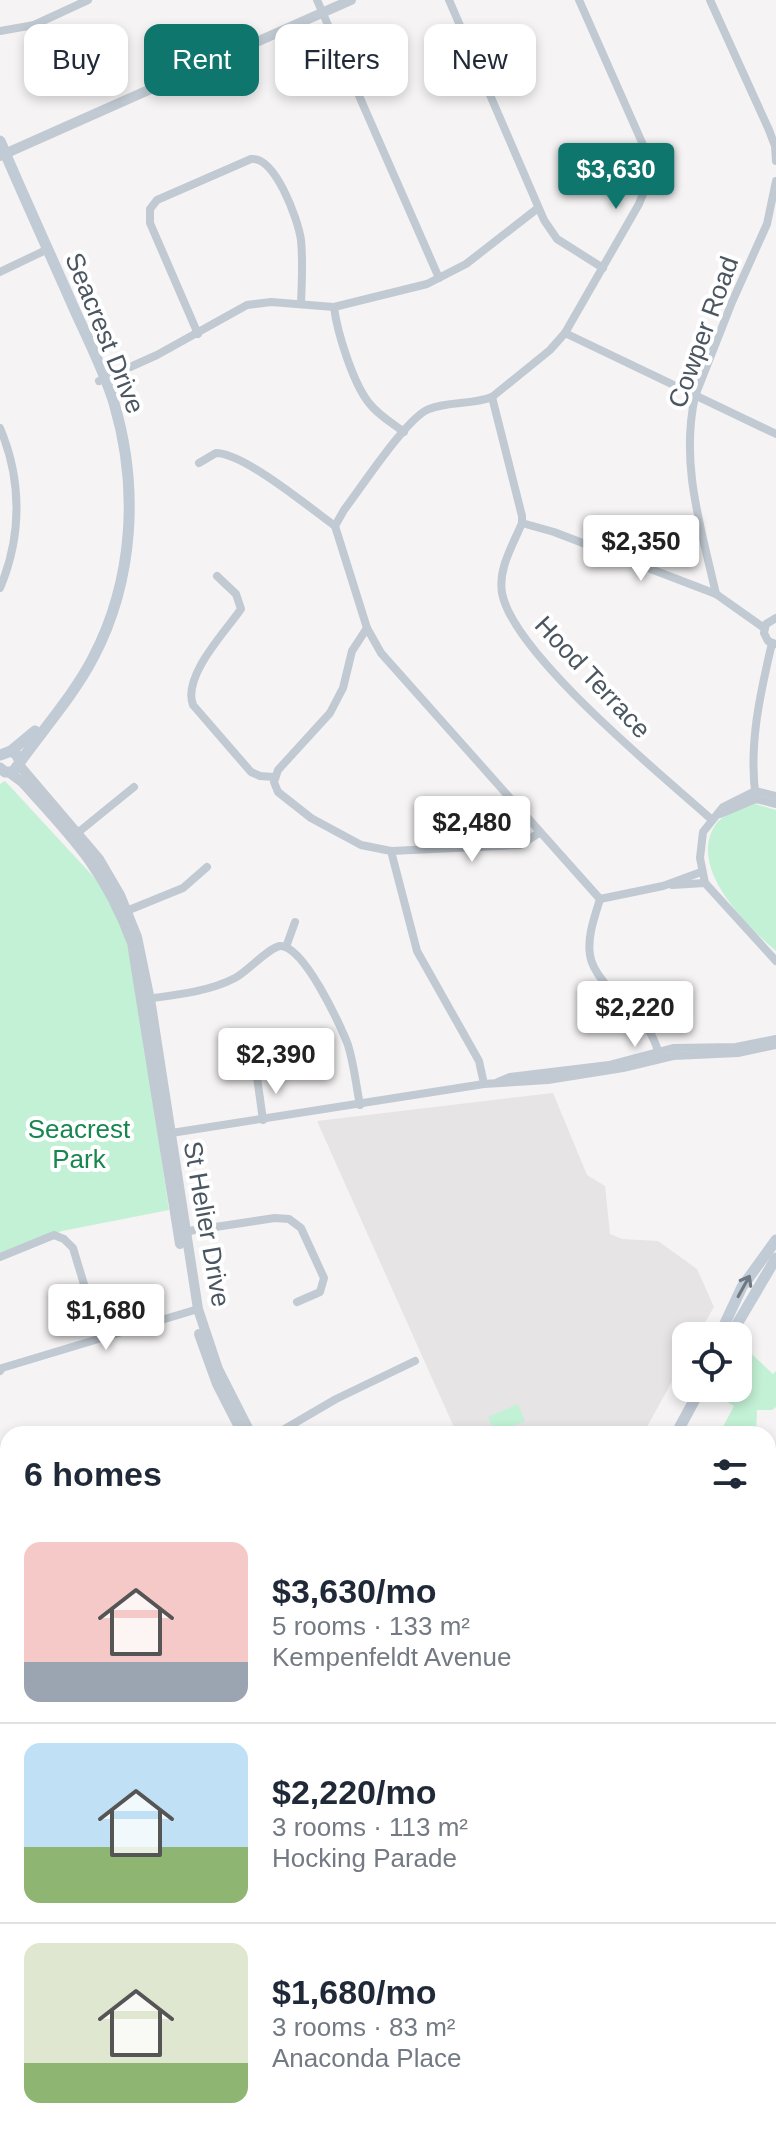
<!DOCTYPE html>
<meta charset="utf-8">
<style>
:root{--surface:#fff;--page:#f2f2f3;--text:#1f2937;--muted:#747a83;--line:#e0e1e3;--accent:#0f766e}
body{margin:0;font-family:Arial,sans-serif;background:var(--page);color:var(--text);height:100vh;display:flex;flex-direction:column;font-size:30px;white-space:nowrap}
*{box-sizing:border-box;margin:0}
p{font-size:26px;color:var(--muted)}
.icon{flex:none;width:44px;height:44px;fill:none;stroke:currentColor;stroke-width:2;stroke-linecap:round;stroke-linejoin:round}
.map{position:relative;flex:1;overflow:hidden}
.sheet{position:absolute;left:0px;top:1426px;width:776px;height:712px;display:flex;flex-direction:column;background:var(--surface);border-radius:24px 24px 0 0;box-shadow:0 4px 12px #0003}
.sheet>*{flex:none}
.hud{position:absolute;left:24px;top:24px;width:728px;height:72px;display:flex;gap:16px}
.buttons{position:absolute;left:672px;top:1322px;display:grid;gap:16px}
.buttons a{display:grid;place-items:center;width:80px;height:80px;border-radius:16px;background:var(--surface);box-shadow:0 4px 12px #0003;font-size:40px}
.price{position:absolute;translate:-50% -68px;padding:0 18px;border-radius:8px;background:#fff;color:#222;font-size:26px;line-height:52px;filter:drop-shadow(0 2px 4px #0008)}
.price::after{content:'';position:absolute;left:50%;top:48px;width:24px;height:18px;margin-left:-12px;background:inherit;clip-path:polygon(0 0,100% 0,50% 100%)}
.price.current{background:var(--accent);color:#fff}
ul{padding:0;list-style:none}
li{display:flex;align-items:center;gap:24px;height:200px;padding:0 24px}
li+li{border-top:2px solid var(--line)}
li span{display:grid;place-items:center;flex:none;width:224px;height:160px;border-radius:16px;color:#555}
li>.icon{margin-inline-start:auto}
span .icon{width:96px;height:96px;fill:#fffc;stroke-width:1}
li b{font-size:34px}
h2{display:flex;justify-content:space-between;align-items:center;height:96px;padding:0 24px;font-size:34px}
.pill{padding:0 28px;border-radius:16px;background:var(--surface);box-shadow:0 4px 12px #0003;font-size:28px;line-height:72px}
.pill.current{background:var(--accent);color:#fff}
.map>svg:first-child{display:block}
</style>
<div class="map">
<svg width="776" height="2138" viewBox="0 0 776 2138">
<rect width="100%" height="100%" fill="#f5f3f3"/>
<!-- education -->
<path fill="#e6e4e5" d="M 553,1093 L 587,1175 L 605,1186 L 610,1234 L 622,1239 L 658,1241 L 697,1269 L 714,1307 L 697,1336 L 686,1336 L 686,1356 L 643,1434 L 457,1434 L 317,1121 Z"/>
<!-- green -->
<g fill="#c3f1d5">
<path d="M 5,781 L 102,886 L 122,923 L 135,979 L 169,1210 L 62,1231 L 0,1253 L 0,784 Z"/>
<path d="M 755,804 L 776,810 L 776,951 C 747,926 686,867 716,824 C 724,813 744,809 755,804 Z"/>
<path d="M 741,1344 L 773,1374 L 776,1371 L 776,1407 L 772,1410 L 757,1410 L 756,1434 L 719,1434 L 734,1406 L 712,1393 L 715,1388 L 738,1388 L 738,1349 Z"/>
<path d="M 518,1404 L 525,1421 L 495,1434 L 488,1417 Z"/>
<path d="M 0,1572 L 8,1572 L 8,1725 L 0,1726 Z"/>
<path d="M 168,2130 L 274,2130 L 283,2138 L 165,2138 Z"/>
</g>
<!-- sand -->
<path fill="#f5f0e5" d="M 776,1461 L 776,1605 L 768,1619 L 768,1482 Z"/>
<!-- water -->
<g fill="#90daee">
<path d="M 776,1605 L 776,1984 L 768,1975 L 768,1619 Z"/>
<path d="M 285,2130 L 514,2130 L 512,2138 L 283,2138 L 280,2134 Z"/>
</g>
<g fill="none" stroke-linecap="round" stroke-linejoin="round">
<!-- minor -->
<g stroke="#c1cad2" stroke-width="8">
<path d="M 317,0 L 439,278"/>
<path d="M 449,0 L 544,220 L 557,239 L 603,268"/>
<path d="M 710,0 L 769,130 L 775,146 L 776,161"/>
<path d="M 0,31 L 34,25 L 88,0"/>
<path d="M 0,272 L 48,249"/>
<path d="M 334,307 C 337,332 353,383 369,403 C 378,415 392,423 404,432"/>
<path d="M 565,333 L 776,434"/>
<path d="M 198,334 L 150,223 L 150,209 L 157,200 L 251,159 C 275,156 298,219 301,240 C 303,260 302,282 301,303"/>
<path d="M 99,381 L 157,355 L 247,305 L 271,302 L 334,307 L 427,284 L 466,264 L 538,208"/>
<path d="M 492,397 L 522,516 L 522,523 C 513,545 498,568 502,593 C 513,654 662,775 711,819"/>
<path d="M 0,428 C 22,480 22,536 0,588"/>
<path d="M 199,463 L 216,453 C 244,453 310,508 335,526"/>
<path d="M 522,523 L 554,532 L 716,594 L 764,628"/>
<path d="M 217,576 L 236,594 L 241,609 C 226,631 182,676 193,705 L 251,772 L 260,776 L 274,777"/>
<path d="M 716,594 C 701,527 680,465 695,396 L 732,302 L 767,224 L 776,181"/>
<path d="M 367,628 L 381,653 L 600,899 C 595,916 587,936 590,955 C 593,980 632,1009 648,1029 C 654,1038 657,1048 661,1058"/>
<path d="M 775,644 L 768,641 L 764,633 L 766,624 L 776,618"/>
<path d="M 776,796 L 755,791 L 723,807 L 703,832 L 700,858 L 705,883 L 776,961"/>
<path d="M 756,799 C 748,747 760,694 772,643"/>
<path d="M 720,814 L 756,799 L 776,804"/>
<path d="M 75,835 L 134,787"/>
<path d="M 391,851 L 520,845 L 539,833"/>
<path d="M 672,885 L 705,883"/>
<path d="M 600,899 L 663,886 L 701,872"/>
<path d="M 124,912 L 183,888 L 207,867"/>
<path d="M 286,947 L 295,922"/>
<path d="M 146,999 C 175,995 208,992 235,978 C 248,971 268,948 280,946 C 303,944 341,1026 348,1045 C 354,1064 356,1085 360,1105"/>
<path d="M 257,1077 L 263,1120"/>
<path d="M 498,1082 L 510,1077 L 609,1065 L 673,1048 L 736,1047 L 776,1039"/>
<path d="M 484,1084 L 479,1061 L 417,951 L 391,851 L 361,845 L 311,818 L 278,792 L 274,782 L 278,770 L 330,713 L 343,688 L 352,651 L 367,628 L 335,526 L 344,510 C 361,488 407,417 429,409 C 449,401 472,405 492,397 L 550,350 L 565,333 L 639,204 C 648,183 652,169 644,147 L 579,0"/>
<path d="M 165,1134 L 484,1084 L 548,1080 L 623,1068 L 673,1056 L 738,1053 L 776,1045"/>
<path d="M 182,1232 L 275,1218 L 289,1219 L 301,1228 L 324,1278 L 320,1292 L 297,1302"/>
<path d="M 0,1257 L 54,1235 L 64,1239 L 73,1248 L 100,1337"/>
<path d="M 0,1371 L 2,1368 L 198,1309"/>
<path d="M 276,1434 L 336,1399 L 415,1361"/>
<path d="M 0,1560 L 8,1560"/>
<path d="M 0,1755 L 8,1756"/>
<path d="M 0,1903 L 8,1913"/>
<path d="M 768,2005 L 776,2014"/>
<path d="M 768,2092 L 776,2081"/>
<path d="M 736,2138 L 741,2130"/>
</g>
<!-- tertiary -->
<g stroke="#c1cad2" stroke-width="10">
<path d="M 0,156 L 351,0"/>
<path d="M 19,765 L 99,859 L 120,895 L 137,937 L 151,1005 L 198,1309 L 218,1369 L 251,1434"/>
<path d="M 10,773 L 22,782 C 73,838 105,870 132,943 L 180,1244"/>
<path d="M 199,1334 L 217,1384 L 240,1429"/>
</g>
<!-- secondary -->
<g stroke="#c1cbd6" stroke-width="11">
<path d="M 0,141 C 22,193 46,245 69,297 C 84,332 103,367 114,403 C 139,487 134,580 93,658 C 73,696 45,727 20,762"/>
<path d="M 11,751 L 35,731"/>
<path d="M 0,755 L 11,751 L 17,755 L 20,762 L 13,772 L 5,772 L 0,768"/>
<path d="M 719,1336 L 742,1287 L 776,1240"/>
<path d="M 730,1336 L 776,1258"/>
<path d="M 676,1434 L 701,1388"/>
<path d="M 0,2087 L 8,2077"/>
<path d="M 0,2107 L 8,2099"/>
<path d="M 112,2130 L 115,2138"/>
<path d="M 153,2138 L 155,2130"/>
</g>
<!-- primary -->
<g stroke="#b3c2d1" stroke-width="12">
<path d="M 0,1923 L 8,1934"/>
<path d="M 0,1943 L 8,1954"/>
</g>
</g>
<!-- one-way arrows -->
<defs><path id="oneway-shaft" d="M-6 0H5M1.5-3L5.5 0L1.5 3" fill="none" stroke-width="1.6" stroke-linecap="round" stroke-linejoin="round" transform="scale(2)"/></defs>
<use stroke="#6e7984" href="#oneway-shaft" transform="translate(744 1286) rotate(-61)"/>
<g text-anchor="middle" stroke-width="8" stroke-linejoin="round" paint-order="stroke">
<!-- street labels -->
<g font-size="26" fill="#4a5661" stroke="#fff">
<text transform="translate(703 332) rotate(-70)" y="9">Cowper Road</text>
<text transform="translate(105 333) rotate(68)" y="9">Seacrest Drive</text>
<text transform="translate(593 677) rotate(47)" y="9">Hood Terrace</text>
<text transform="translate(207 1224) rotate(80)" y="9">St Helier Drive</text>
</g>
<!-- park labels -->
<g font-size="26" fill="#17864f" stroke="#fff">
<text x="79" y="1138">Seacrest<tspan x="79" dy="30">Park</tspan></text>
</g>
</g>
</svg>
<div class="buttons">
<a><svg class="icon" aria-label="locate" viewBox="0 0 24 24"><circle cx="12" cy="12" r="6"/><path d="M12 2v4M12 18v4M2 12h4M18 12h4"/></svg></a>
</div>
<b class="price current" style="left:616px;top:211px">$3,630</b>
<b class="price" style="left:641px;top:583px">$2,350</b>
<b class="price" style="left:472px;top:864px">$2,480</b>
<b class="price" style="left:635px;top:1049px">$2,220</b>
<b class="price" style="left:276px;top:1096px">$2,390</b>
<b class="price" style="left:106px;top:1352px">$1,680</b>
<div class="hud">
<a class="pill">Buy</a>
<a class="pill current">Rent</a>
<a class="pill">Filters</a>
<a class="pill">New</a>
</div>
<section class="sheet">
<h2>6 homes<svg class="icon" aria-label="filters" viewBox="0 0 24 24"><path d="M4 7h16M4 17h16"/><circle cx="9" cy="7" r="2"/><circle cx="15" cy="17" r="2"/></svg></h2>
<ul>
<li><span style="background:linear-gradient(#f6c9c9 75%,#9aa5b1 0)"><svg class="icon" aria-label="home" viewBox="0 0 24 24"><path d="M3 11l9-7 9 7M6 9v11h12V9"/></svg></span><div><b>$3,630/mo</b><p>5 rooms · 133 m²</p><p>Kempenfeldt Avenue</p></div></li>
<li><span style="background:linear-gradient(#bfe0f5 65%,#8fb573 0)"><svg class="icon" aria-label="home" viewBox="0 0 24 24"><path d="M3 11l9-7 9 7M6 9v11h12V9"/></svg></span><div><b>$2,220/mo</b><p>3 rooms · 113 m²</p><p>Hocking Parade</p></div></li>
<li><span style="background:linear-gradient(#dfe7d0 75%,#8fb573 0)"><svg class="icon" aria-label="home" viewBox="0 0 24 24"><path d="M3 11l9-7 9 7M6 9v11h12V9"/></svg></span><div><b>$1,680/mo</b><p>3 rooms · 83 m²</p><p>Anaconda Place</p></div></li>
</ul>
</section>
</div>
